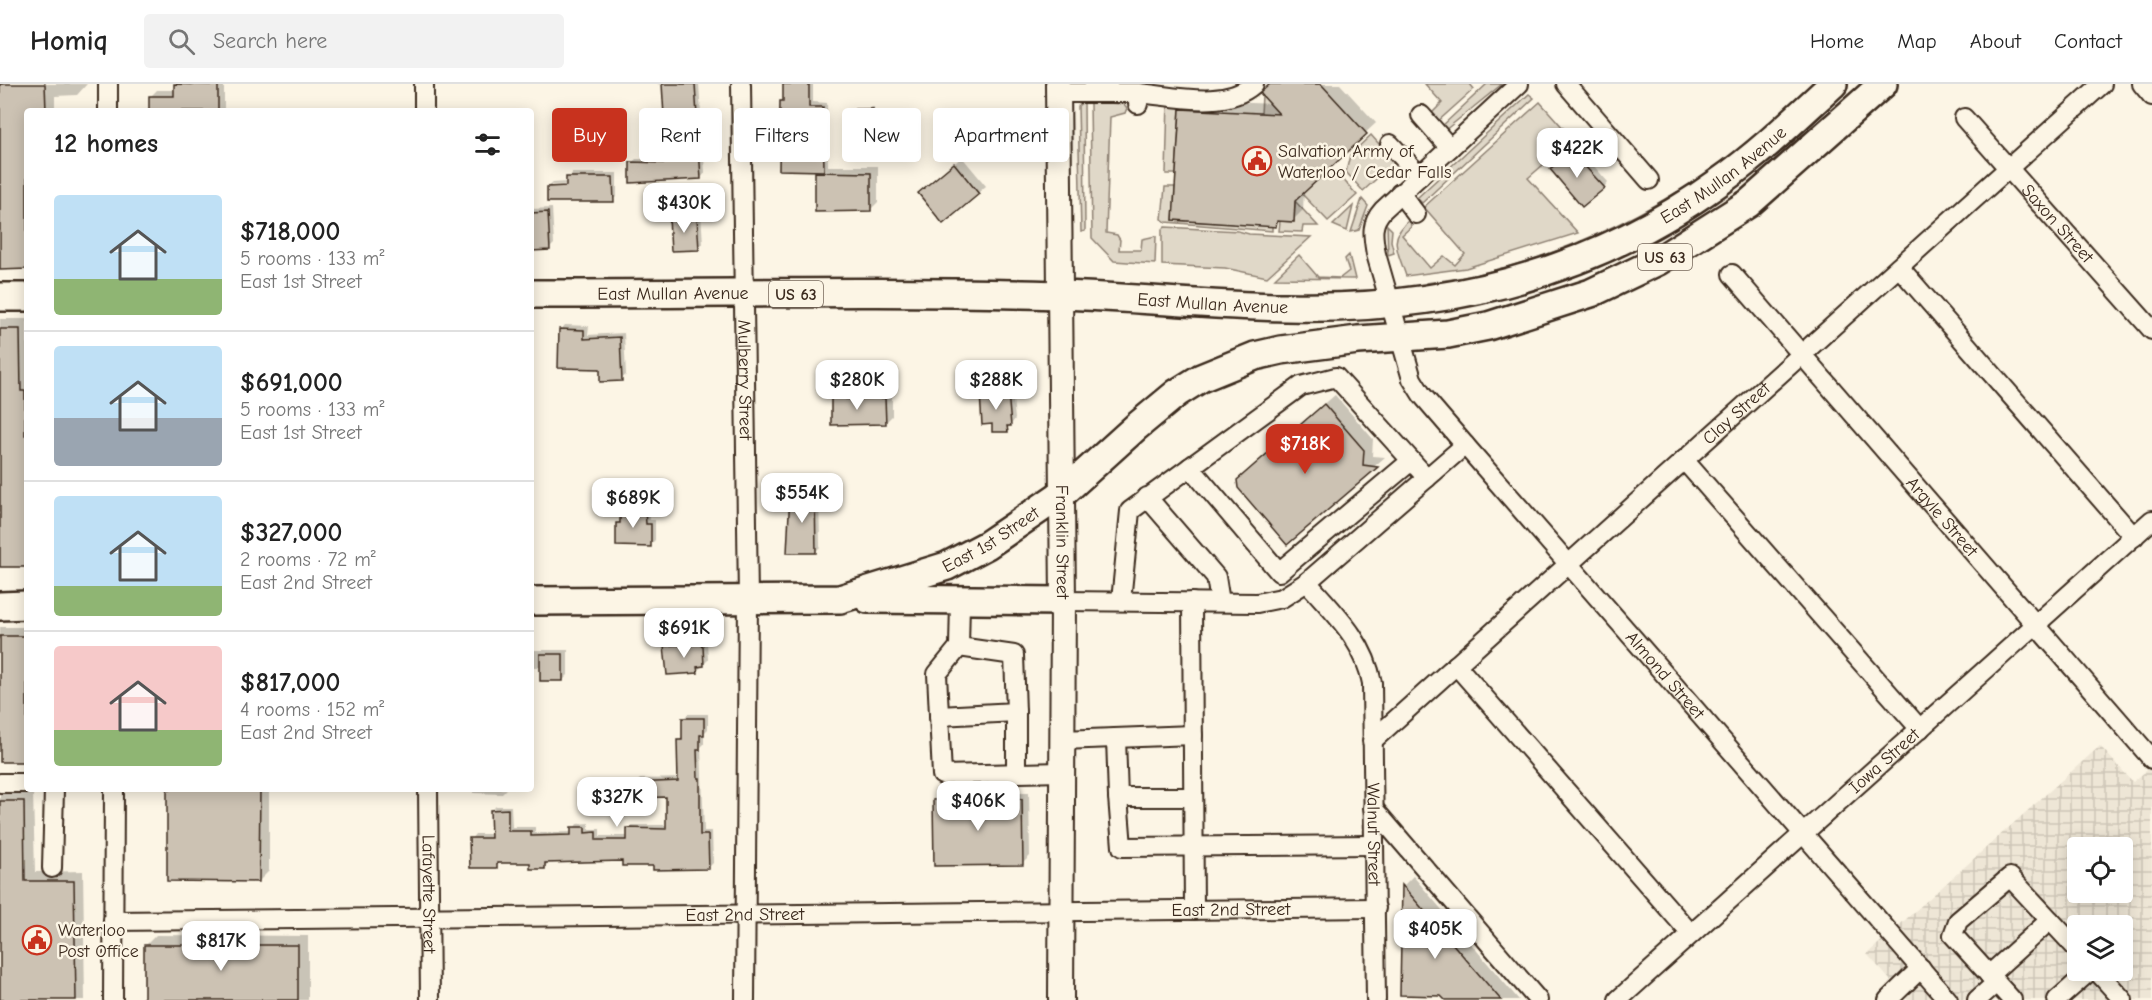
<!DOCTYPE html>
<meta charset="utf-8">
<style>
:root{--surface:#fff;--page:#f2f2f2;--text:#222;--muted:#767676;--line:#e0e0e0;--accent:#c8321e}
body{margin:0;font-family:"Comic Neue",sans-serif;background:var(--page);color:var(--text);height:100vh;display:flex;flex-direction:column;font-size:22px;white-space:nowrap}
*{box-sizing:border-box;margin:0}
p{font-size:20px;color:var(--muted)}
.icon{flex:none;width:33px;height:33px;fill:none;stroke:currentColor;stroke-width:2;stroke-linecap:round;stroke-linejoin:round}
.map{position:relative;flex:1;overflow:hidden}
.drawer{position:absolute;left:24px;top:24px;width:510px;height:684px;display:flex;flex-direction:column;background:var(--surface);border-radius:6px;box-shadow:0 3px 15px #0003}
.drawer>*{flex:none}
.top-card{position:absolute;left:552px;top:24px;width:570px;height:54px;display:flex;gap:12px}
.tools{position:absolute;left:2067px;top:753px;display:grid;gap:12px}
.tools a{display:grid;place-items:center;width:66px;height:66px;border-radius:6px;background:var(--surface);box-shadow:0 3px 15px #0003;font-size:30px}
.price{position:absolute;translate:-50% -51px;padding:0 14px;border-radius:12px;background:#fff;color:#222;font-size:20px;line-height:39px;filter:drop-shadow(0 2px 3px #0008)}
.price::after{content:'';position:absolute;left:50%;top:36px;width:18px;height:14px;margin-left:-9px;background:inherit;clip-path:polygon(0 0,100% 0,50% 100%)}
.price.active{background:var(--accent);color:#fff}
ul{padding:0;list-style:none}
li{display:flex;align-items:center;gap:18px;height:150px;padding:0 30px}
li+li{border-top:2px solid var(--line)}
li span{display:grid;place-items:center;flex:none;width:168px;height:120px;border-radius:6px;color:#555}
li>.icon{margin-inline-start:auto}
span .icon{width:72px;height:72px;fill:#fffc;stroke-width:1}
li b{font-size:26px}
h2{display:flex;justify-content:space-between;align-items:center;height:72px;padding:0 30px;font-size:26px}
.tag{padding:0 21px;border-radius:6px;background:var(--surface);box-shadow:0 3px 15px #0003;font-size:21px;line-height:54px}
.tag.active{background:var(--accent);color:#fff}
header{display:flex;align-items:center;gap:36px;box-sizing:border-box;height:84px;padding:0 30px;background:var(--surface);border-bottom:2px solid var(--line)}
header strong{font-size:28px}
nav{display:flex;gap:33px;margin-inline-start:auto;font-size:21px}
.search{width:420px;height:54px;background:var(--page);display:flex;align-items:center;gap:15px;box-sizing:border-box;padding:0 21px;border-radius:6px;color:var(--muted);font-size:22px}
.map>svg:first-child{display:block}
</style>
<header>
<strong>Homiq</strong>
<div class="search"><svg class="icon" aria-label="search" viewBox="0 0 24 24"><circle cx="10" cy="10" r="6"/><path d="M15 15l6 6"/></svg>Search here</div>
<nav><a>Home</a><a>Map</a><a>About</a><a>Contact</a></nav>
</header>
<div class="map">
<svg width="2152" height="916" viewBox="0 0 2152 916">
<defs>
<pattern id="industrial-grid" width="8" height="8" patternUnits="userSpaceOnUse" patternTransform="scale(1.5)"><rect width="8" height="8" fill="#eee6d6"/><path d="M0 4h8M4 0v8" fill="none" stroke="#cdc5b7"/></pattern>
</defs>
<rect width="100%" height="100%" fill="#fcf5e5"/>
<filter id="ink" filterUnits="userSpaceOnUse"><feTurbulence type="fractalNoise" baseFrequency=".0167" numOctaves="2"/><feDisplacementMap in="SourceGraphic" scale="12" xChannelSelector="R" yChannelSelector="G"/><feConvolveMatrix kernelMatrix="1 2 1 2 8 2 1 2 1" color-interpolation-filters="sRGB"/></filter>
<g filter="url(#ink)">
<!-- industrial -->
<path fill="url(#industrial-grid)" fill-rule="evenodd" d="M 2100,662 L 2133,698 L 2152,682 L 2152,916 L 1908,916 L 1867,870 ZM 2078,764 L 2122,764 L 2122,808 L 2078,808 ZM 2078,842 L 2122,842 L 2122,886 L 2078,886 Z"/>
<!-- green -->
<g fill="#e0d8c8" stroke="#8e8173" stroke-width="1.5">
<path d="M 1425,0 L 1470,0 L 1474,5 L 1436,39 L 1429,32 L 1442,19 Z"/>
<path d="M 1487,0 L 1502,0 L 1444,47 L 1441,43 Z"/>
<path d="M 1529,10 L 1534,14 L 1422,119 L 1417,114 Z"/>
<path d="M 1262,11 L 1290,41 L 1259,69 Z"/>
<path d="M 1084,17 L 1085,147 L 1081,148 L 1078,22 Z"/>
<path d="M 1168,17 L 1180,23 L 1176,90 L 1166,90 Z"/>
<path d="M 1090,18 L 1124,20 L 1127,24 L 1125,29 L 1110,33 L 1106,149 L 1117,151 L 1120,156 L 1119,166 L 1141,166 L 1142,155 L 1156,152 L 1155,180 L 1114,177 L 1092,154 Z"/>
<path d="M 1540,18 L 1573,55 L 1528,94 L 1578,149 L 1466,184 L 1406,192 C 1398,167 1387,155 1410,135 L 1411,143 L 1402,151 L 1430,184 L 1444,172 L 1455,181 L 1465,170 L 1424,123 Z"/>
<path d="M 1371,51 L 1395,78 L 1363,107 L 1346,88 L 1350,71 Z"/>
<path d="M 1330,84 L 1336,91 L 1338,90 L 1357,111 L 1328,137 L 1302,110 Z"/>
<path d="M 1165,103 L 1175,103 L 1173,136 L 1272,142 L 1272,147 L 1166,138 L 1162,135 Z"/>
<path d="M 1677,108 L 1679,111 L 1624,143 L 1539,179 L 1427,204 L 1426,199 C 1515,188 1601,154 1677,108 Z"/>
<path d="M 1362,115 L 1368,122 L 1359,146 L 1351,148 Z"/>
<path d="M 1295,117 L 1318,142 L 1303,142 L 1302,148 L 1279,147 L 1280,137 L 1294,138 Z"/>
<path d="M 1353,122 L 1347,147 L 1333,141 Z"/>
<path d="M 1387,141 L 1392,146 L 1391,157 L 1394,169 L 1388,171 Z"/>
<path d="M 1165,143 L 1238,147 L 1249,150 L 1311,153 L 1267,193 L 1225,184 L 1162,181 L 1162,146 Z"/>
<path d="M 1299,171 L 1318,193 L 1340,194 L 1349,187 L 1345,175 L 1349,171 L 1355,195 L 1275,194 Z"/>
</g>
<!-- shadow -->
<g fill="#0003" fill-rule="evenodd">
<path d="M 0,0 L 87,0 L 77,11 L 55,12 L 55,27 L 27,27 L 27,184 L 0,184 Z"/>
<path d="M 176,0 L 224,0 L 224,27 L 150,27 L 150,13 L 157,6 L 175,6 Z"/>
<path d="M 657,0 L 699,0 L 705,89 L 701,94 L 631,79 L 636,75 L 668,75 L 664,2 Z"/>
<path d="M 785,0 L 813,0 L 813,18 L 827,19 L 828,82 L 878,82 L 878,118 L 871,125 L 816,89 L 820,85 L 781,18 L 785,14 Z"/>
<path d="M 1272,0 L 1340,0 L 1376,39 L 1304,106 L 1303,126 L 1293,136 L 1281,136 L 1276,141 L 1181,26 L 1191,16 L 1272,20 Z"/>
<path d="M 874,23 L 875,46 L 873,48 L 856,26 Z"/>
<path d="M 1577,63 L 1608,98 L 1604,103 L 1557,80 Z"/>
<path d="M 962,73 L 986,102 L 944,138 L 927,102 Z"/>
<path d="M 572,89 L 617,89 L 617,112 L 613,116 L 549,116 L 548,103 L 553,99 L 568,98 ZM 574,100 L 574,103 L 551,104 L 551,101 Z"/>
<path d="M 552,124 L 554,160 L 550,164 L 531,164 L 531,125 Z"/>
<path d="M 701,129 L 703,160 L 698,165 L 671,135 L 675,130 Z"/>
<rect x="0" y="235" width="27" height="247"/>
<path d="M 565,241 L 589,242 L 588,251 L 624,249 L 626,291 L 621,295 L 601,284 L 561,246 Z"/>
<path d="M 840,302 L 853,302 L 853,308 L 892,308 L 892,332 L 885,339 L 833,310 Z"/>
<path d="M 1012,304 L 1015,335 L 1007,346 L 993,339 L 982,309 L 987,305 Z"/>
<path d="M 1335,311 L 1373,355 L 1372,372 L 1385,373 L 1287,458 L 1239,394 Z"/>
<path d="M 796,405 L 819,405 L 820,463 L 815,468 L 791,410 Z"/>
<path d="M 626,421 L 650,421 L 650,436 L 655,436 L 655,456 L 650,461 L 618,439 L 622,435 L 622,426 Z"/>
<rect x="0" y="543" width="27" height="134"/>
<path d="M 704,555 L 707,557 L 708,576 L 697,587 L 666,562 L 671,558 Z"/>
<path d="M 531,566 L 568,566 L 568,591 L 563,596 L 541,583 L 531,583 Z"/>
<path d="M 688,630 L 708,630 L 708,645 L 704,649 L 704,660 L 701,663 L 704,747 L 712,747 L 713,779 L 708,784 L 624,775 L 549,777 L 545,783 L 531,778 L 501,778 L 496,782 L 471,755 L 475,750 L 492,750 L 492,726 L 496,722 L 511,722 L 512,743 L 535,743 L 535,749 L 572,748 L 577,740 L 589,739 L 589,745 L 600,745 L 600,752 L 629,752 L 629,745 L 633,741 L 668,741 L 667,712 L 636,699 L 640,695 L 679,694 L 679,656 L 683,652 L 683,635 Z"/>
<path d="M 986,698 L 998,708 L 1029,708 L 1030,772 L 1023,779 L 935,716 L 942,709 L 976,708 Z"/>
<path d="M 169,705 L 269,705 L 269,787 L 259,797 Z"/>
<path d="M 473,705 L 507,705 L 502,710 L 473,709 Z"/>
<path d="M 0,708 L 33,708 L 35,788 L 83,787 L 85,916 L 0,916 Z"/>
<path d="M 1413,792 L 1519,916 L 1447,916 L 1442,910 L 1402,910 L 1403,802 Z"/>
<path d="M 156,851 L 308,852 L 308,916 L 146,916 L 146,861 Z"/>
</g>
<!-- building -->
<g fill="#ccc2b3" stroke="#3b2a1e" stroke-width="1.5">
<path d="M 0,0 L 45,0 L 46,27 L 27,27 L 27,185 L 0,186 Z"/>
<path d="M 174,0 L 218,1 L 218,27 L 149,27 L 149,12 L 174,12 Z"/>
<path d="M 662,0 L 695,0 L 701,95 L 630,99 L 630,78 L 667,79 Z"/>
<path d="M 783,0 L 809,0 L 809,23 L 823,23 L 824,87 L 779,86 L 780,17 L 783,17 Z"/>
<path d="M 1270,0 L 1321,0 L 1367,50 L 1295,117 L 1294,138 L 1277,137 L 1276,143 L 1173,136 L 1180,25 L 1279,30 L 1260,9 Z"/>
<path d="M 855,25 L 873,25 L 873,50 L 856,50 Z"/>
<path d="M 1571,67 L 1605,104 L 1582,123 L 1550,85 Z"/>
<path d="M 954,79 L 979,110 L 943,140 L 918,109 Z"/>
<path d="M 815,88 L 871,89 L 871,127 L 815,128 Z"/>
<path d="M 566,93 L 613,93 L 614,118 L 547,118 L 547,103 L 566,102 Z"/>
<path d="M 548,128 L 550,166 L 531,167 L 531,129 Z"/>
<path d="M 697,133 L 699,166 L 671,167 L 669,134 Z"/>
<path d="M 0,245 L 20,245 L 21,307 L 25,307 L 25,351 L 27,351 L 27,483 L 0,483 Z"/>
<path d="M 559,245 L 584,246 L 584,255 L 620,253 L 622,297 L 600,298 L 600,285 L 558,284 Z"/>
<path d="M 1008,308 L 1011,342 L 1007,342 L 1008,348 L 992,348 L 992,340 L 982,341 L 980,309 Z"/>
<path d="M 831,309 L 846,309 L 846,315 L 885,314 L 886,340 L 831,341 Z"/>
<path d="M 1324,320 L 1364,366 L 1363,381 L 1378,383 L 1287,461 L 1238,404 L 1237,396 Z"/>
<path d="M 790,409 L 815,409 L 816,469 L 787,469 Z"/>
<path d="M 620,425 L 645,426 L 646,440 L 651,440 L 651,463 L 616,462 L 616,439 L 620,439 Z"/>
<rect x="0" y="552" width="27" height="126"/>
<path d="M 698,559 L 703,562 L 704,582 L 697,583 L 698,589 L 667,591 L 664,562 Z"/>
<rect x="540" y="570" width="23" height="27"/>
<path d="M 682,634 L 704,634 L 704,651 L 700,651 L 700,666 L 697,666 L 698,694 L 700,694 L 700,751 L 708,751 L 709,785 L 653,786 L 653,782 L 622,782 L 622,777 L 545,779 L 545,785 L 530,785 L 530,779 L 497,779 L 497,784 L 470,784 L 469,754 L 491,754 L 490,726 L 508,725 L 508,747 L 531,747 L 531,752 L 571,751 L 571,743 L 585,743 L 585,749 L 596,748 L 596,756 L 627,756 L 627,744 L 666,745 L 666,713 L 635,714 L 634,699 L 678,697 L 677,656 L 682,656 Z"/>
<path d="M 978,704 L 990,715 L 1022,715 L 1023,781 L 934,782 L 933,716 L 968,715 Z"/>
<path d="M 167,705 L 260,705 L 259,798 L 167,797 Z"/>
<path d="M 0,717 L 24,717 L 25,797 L 74,797 L 76,916 L 0,916 Z"/>
<path d="M 1402,801 L 1501,916 L 1445,916 L 1441,912 L 1400,911 Z"/>
<rect x="144" y="861" width="154" height="55"/>
</g>
<g fill="none" stroke-linecap="round" stroke-linejoin="round">
<!-- minor casing -->
<g stroke="#3b2a1e" stroke-width="22">
<g id="minor">
<path d="M 108,0 L 108,27"/>
<path d="M 424,0 L 424,27"/>
<path id="s1" d="M 741,0 L 748,515 L 745,916"/>
<path id="s2" d="M 1519,0 L 1383,126 C 1370,140 1373,152 1376,170 L 1412,295 L 1422,311 L 1465,361 L 1948,916"/>
<path d="M 1566,0 L 1649,96"/>
<path d="M 2142,0 L 2152,12"/>
<path d="M 1059,9 L 1139,9 L 1138,20"/>
<path d="M 1139,9 C 1174,12 1225,26 1254,0"/>
<path d="M 1421,31 L 1450,64"/>
<path id="s3" d="M 1964,34 L 2152,246"/>
<path d="M 1390,60 L 1420,92"/>
<path d="M 1400,109 L 1416,130"/>
<path d="M 1899,183 L 2134,453"/>
<path id="s4" d="M 1732,190 L 2152,675"/>
<path d="M 1684,376 L 1920,645"/>
<path d="M 1190,383 L 1279,488 L 1411,377"/>
<path d="M 1147,413 L 1216,493 L 1220,518"/>
<path id="s5" d="M 1307,498 C 1335,530 1364,556 1372,599 L 1376,916"/>
<path d="M 1063,517 L 1257,519 L 1282,514 L 1307,498 L 1465,361"/>
<path d="M 1121,517 L 1130,427 L 1301,302 L 1336,293 L 1427,394"/>
<path d="M 960,518 L 959,563 L 937,590 L 942,691 L 1062,688"/>
<path d="M 1192,518 L 1194,826"/>
<path d="M 1456,581 L 1691,850"/>
<path d="M 1016,628 L 1016,689"/>
<path d="M 939,632 L 1016,628 L 1014,571 L 959,563"/>
<path d="M 1116,654 L 1118,713 L 1193,713"/>
<path d="M 1062,656 L 1193,651"/>
<path id="s6" d="M 1372,657 L 2102,0"/>
<path d="M 0,699 L 27,699"/>
<path id="s7" d="M 428,705 L 430,916"/>
<path d="M 1118,713 L 1122,763 L 1374,761"/>
<path d="M 1373,724 L 1538,916"/>
<path d="M 52,784 L 54,705"/>
<path id="s8" d="M 113,837 L 1376,824"/>
<path d="M 2096,886 L 2123,916"/>
<path d="M 1989,891 L 2050,836"/>
<path d="M 113,916 L 114,705"/>
<path id="s9" d="M 1618,916 L 2152,436"/>
<path d="M 1888,916 L 1921,884"/>
<path d="M 1977,916 L 1996,899"/>
<path d="M 2012,916 L 1953,851 L 1958,837 L 2010,793 L 2078,866"/>
<path d="M 2057,916 L 2091,886"/>
</g>
</g>
<!-- major casing -->
<g stroke="#3b2a1e" stroke-width="28">
<g id="major">
<path id="s10" d="M 1058,0 L 1063,517 L 1061,916"/>
</g>
</g>
<!-- highway casing -->
<g stroke="#3b2a1e" stroke-width="32">
<g id="highway">
<path id="s11" d="M 531,210 C 707,210 884,206 1059,211 C 1135,213 1210,222 1286,223 C 1443,227 1590,192 1719,98 C 1760,69 1796,34 1833,0"/>
<path d="M 0,213 L 27,213"/>
<path d="M 868,515 L 1063,517"/>
<path id="s12" d="M 531,517 L 840,515 L 947,482 L 987,461 L 1063,409 L 1136,343 L 1177,309 L 1201,294 L 1255,272 L 1281,266 L 1358,256 L 1448,250 L 1488,242 L 1591,209 L 1658,177 L 1749,119 L 1883,0"/>
<path d="M 0,522 L 27,521"/>
</g>
</g>
<!-- minor -->
<use href="#minor" stroke="#fcf5e5" stroke-width="18"/>
<!-- major -->
<use href="#major" stroke="#fcf5e5" stroke-width="24"/>
<!-- highway -->
<use href="#highway" stroke="#fcf5e5" stroke-width="27"/>
</g>
</g>
<!-- icons -->
<defs>
<g id="civic-ring" transform="scale(1.5)"><circle r="9.5" fill="#fcf5e5" stroke="#c8321e" stroke-width="1.5"/><path d="M-.6-6.5H3V-4.5H.6V-3L4-1V1h2V6H-6V1h2V-1L-.6-3ZM-1.2 2.5V6h2.4V2.5Z" fill="#c8321e"/></g>
</defs>
<g fill-rule="evenodd">
<use href="#civic-ring" x="1257" y="77"/>
<use href="#civic-ring" x="37" y="856"/>
</g>
<g text-anchor="middle" stroke-width="5" stroke-linejoin="round" paint-order="stroke">
<!-- shield labels -->
<g fill="#fcf5e5" stroke="#75675a" stroke-width="1.5">
<rect x="1638" y="160" width="54" height="26" rx="4.5"/>
<rect x="769" y="197" width="54" height="26" rx="4.5"/>
</g>
<g font-size="16" font-weight="bold" fill="#3b2a1e">
<text x="1665" y="179">US 63</text>
<text x="796" y="216">US 63</text>
</g>
<!-- poi labels -->
<g font-size="18" fill="#3b2a1e" stroke="#fcf5e5" text-anchor="start">
<text x="1278" y="73">Salvation Army of<tspan x="1278" dy="21">Waterloo / Cedar Falls</tspan></text>
<text x="58" y="852">Waterloo<tspan x="58" dy="21">Post Office</tspan></text>
</g>
<!-- street labels -->
<g font-size="18" fill="#3b2a1e" stroke="#fcf5e5">
<text dy="6" stroke="none"><textPath href="#s11" startOffset="1222">East Mullan Avenue</textPath></text>
<text dy="6" stroke="none"><textPath href="#s3" startOffset="141">Saxon Street</textPath></text>
<text dy="6" stroke="none"><textPath href="#s11" startOffset="142">East Mullan Avenue</textPath></text>
<text dy="6" stroke="none"><textPath href="#s11" startOffset="682">East Mullan Avenue</textPath></text>
<text dy="6" stroke="none"><textPath href="#s1" startOffset="296">Mulberry Street</textPath></text>
<text dy="6" stroke="none"><textPath href="#s6" startOffset="490">Clay Street</textPath></text>
<text dy="6" stroke="none"><textPath href="#s4" startOffset="321">Argyle Street</textPath></text>
<text dy="6" stroke="none"><textPath href="#s12" startOffset="472">East 1st Street</textPath></text>
<text dy="6" stroke="none"><textPath href="#s10" startOffset="458">Franklin Street</textPath></text>
<text dy="6" stroke="none"><textPath href="#s2" startOffset="752">Almond Street</textPath></text>
<text dy="6" stroke="none"><textPath href="#s9" startOffset="358">Iowa Street</textPath></text>
<text dy="6" stroke="none"><textPath href="#s5" startOffset="273">Walnut Street</textPath></text>
<text dy="6" stroke="none"><textPath href="#s7" startOffset="105">Lafayette Street</textPath></text>
<text dy="6" stroke="none"><textPath href="#s8" startOffset="1118">East 2nd Street</textPath></text>
<text dy="6" stroke="none"><textPath href="#s8" startOffset="632">East 2nd Street</textPath></text>
</g>
</g>
</svg>
<div class="tools">
<a><svg class="icon" aria-label="locate" viewBox="0 0 24 24"><circle cx="12" cy="12" r="6"/><path d="M12 2v4M12 18v4M2 12h4M18 12h4"/></svg></a>
<a><svg class="icon" aria-label="layers" viewBox="0 0 24 24"><path d="M12 4l9 5-9 5-9-5zM3 14l9 5 9-5"/></svg></a>
</div>
<b class="price" style="left:1577px;top:95px">$422K</b>
<b class="price" style="left:684px;top:150px">$430K</b>
<b class="price" style="left:857px;top:327px">$280K</b>
<b class="price" style="left:996px;top:327px">$288K</b>
<b class="price active" style="left:1305px;top:391px">$718K</b>
<b class="price" style="left:802px;top:440px">$554K</b>
<b class="price" style="left:633px;top:445px">$689K</b>
<b class="price" style="left:684px;top:575px">$691K</b>
<b class="price" style="left:617px;top:744px">$327K</b>
<b class="price" style="left:978px;top:748px">$406K</b>
<b class="price" style="left:1435px;top:876px">$405K</b>
<b class="price" style="left:221px;top:888px">$817K</b>
<div class="top-card">
<a class="tag active">Buy</a>
<a class="tag">Rent</a>
<a class="tag">Filters</a>
<a class="tag">New</a>
<a class="tag">Apartment</a>
</div>
<section class="drawer">
<h2>12 homes<svg class="icon" aria-label="filters" viewBox="0 0 24 24"><path d="M4 7h16M4 17h16"/><circle cx="9" cy="7" r="2"/><circle cx="15" cy="17" r="2"/></svg></h2>
<ul>
<li><span style="background:linear-gradient(#bfe0f5 70%,#8fb573 0)"><svg class="icon" aria-label="home" viewBox="0 0 24 24"><path d="M3 11l9-7 9 7M6 9v11h12V9"/></svg></span><div><b>$718,000</b><p>5 rooms · 133 m²</p><p>East 1st Street</p></div></li>
<li><span style="background:linear-gradient(#bfe0f5 60%,#9aa5b1 0)"><svg class="icon" aria-label="home" viewBox="0 0 24 24"><path d="M3 11l9-7 9 7M6 9v11h12V9"/></svg></span><div><b>$691,000</b><p>5 rooms · 133 m²</p><p>East 1st Street</p></div></li>
<li><span style="background:linear-gradient(#bfe0f5 75%,#8fb573 0)"><svg class="icon" aria-label="home" viewBox="0 0 24 24"><path d="M3 11l9-7 9 7M6 9v11h12V9"/></svg></span><div><b>$327,000</b><p>2 rooms · 72 m²</p><p>East 2nd Street</p></div></li>
<li><span style="background:linear-gradient(#f6c9c9 70%,#8fb573 0)"><svg class="icon" aria-label="home" viewBox="0 0 24 24"><path d="M3 11l9-7 9 7M6 9v11h12V9"/></svg></span><div><b>$817,000</b><p>4 rooms · 152 m²</p><p>East 2nd Street</p></div></li>
</ul>
</section>
</div>
